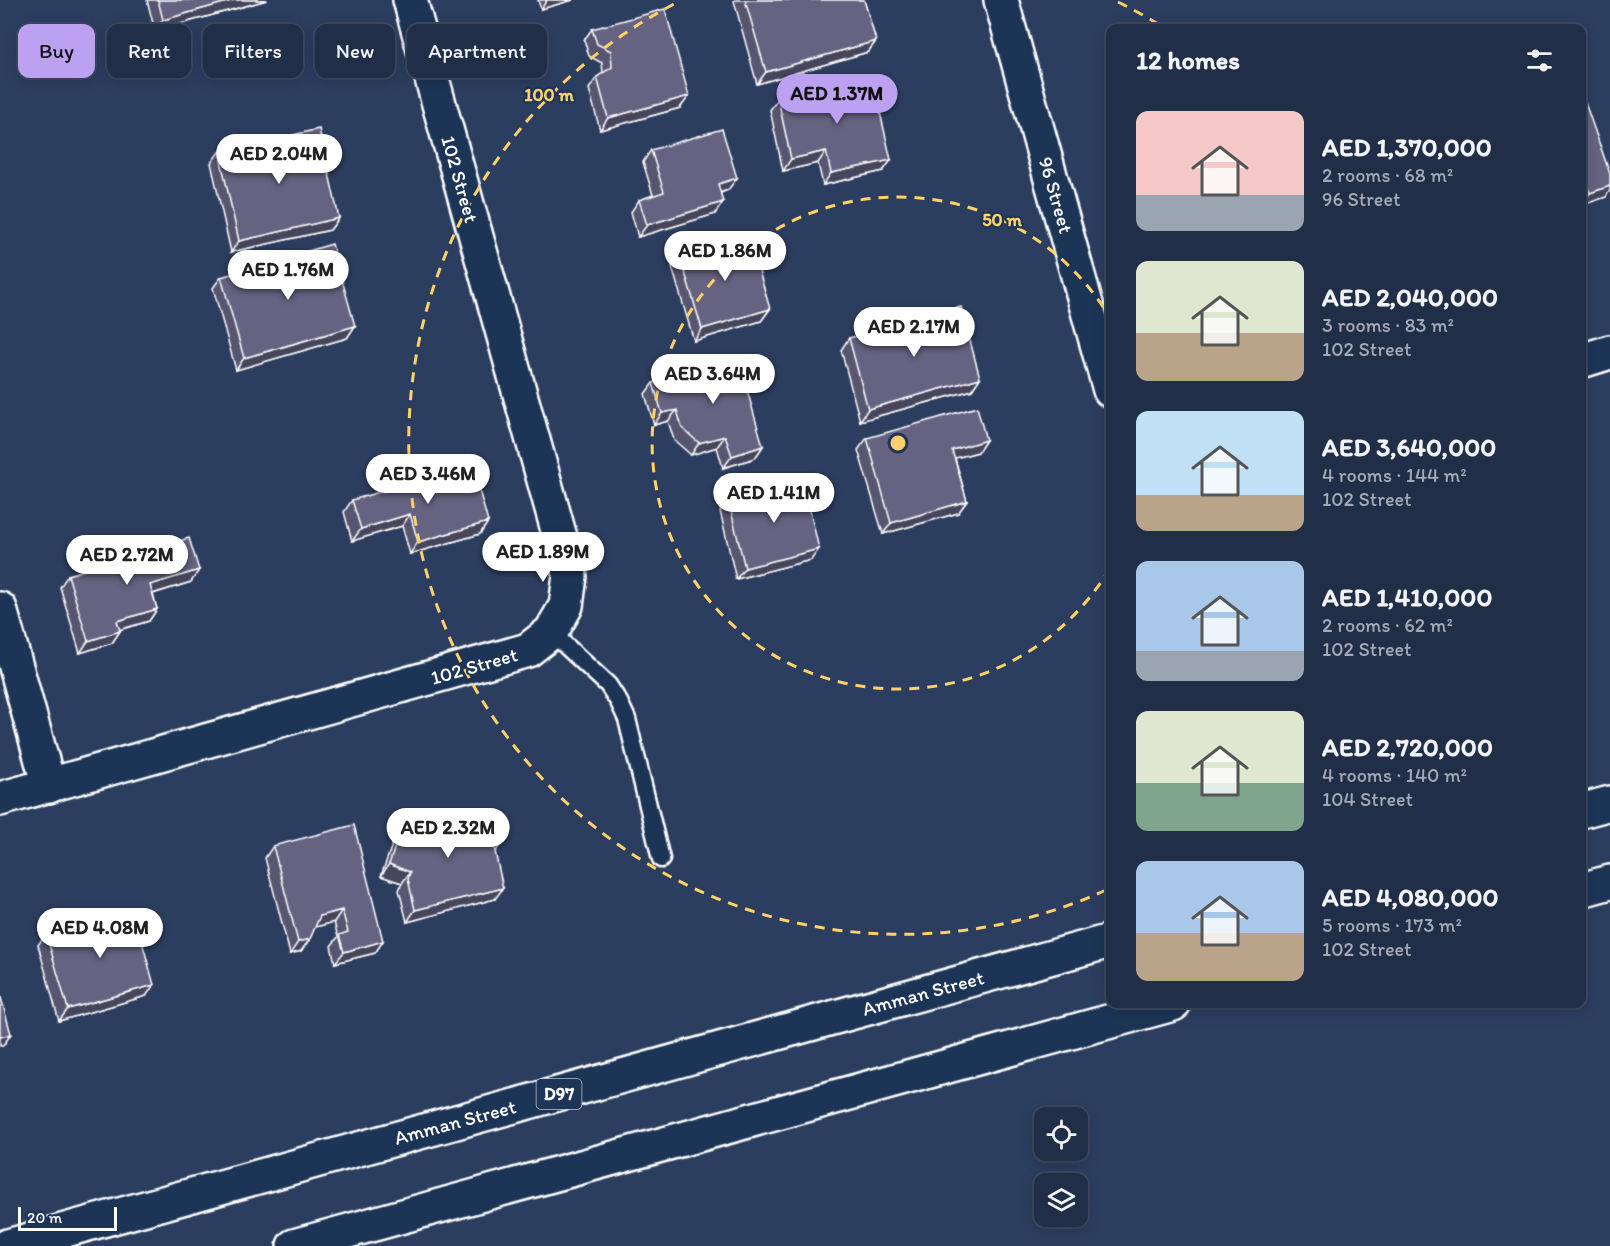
<!DOCTYPE html>
<meta charset="utf-8">
<style>
:root{--surface:#212e48;--page:#2d3a52;--text:#f1f3f6;--muted:#a2a8b4;--line:#3e4a60;--accent:#bca0f2}
body{margin:0;font-family:Itim,sans-serif;background:var(--page);color:var(--text);height:100vh;display:flex;flex-direction:column;font-size:22px;white-space:nowrap}
*{box-sizing:border-box;margin:0}
p{font-size:20px;color:var(--muted)}
.icon{flex:none;width:33px;height:33px;fill:none;stroke:currentColor;stroke-width:2;stroke-linecap:round;stroke-linejoin:round}
.map{position:relative;flex:1;overflow:hidden}
.sheet{position:absolute;left:1106px;top:24px;width:480px;height:984px;display:flex;flex-direction:column;background:var(--surface);border-radius:12px;box-shadow:0 3px 15px #0003,0 0 0 2px var(--line)}
.sheet>*{flex:none}
.banner{position:absolute;left:18px;top:24px;width:570px;height:54px;display:flex;gap:12px}
.fabs{position:absolute;left:1034px;top:1107px;display:grid;gap:12px}
.fabs a{display:grid;place-items:center;width:54px;height:54px;border-radius:12px;background:var(--surface);box-shadow:0 3px 15px #0003,0 0 0 2px var(--line);font-size:30px}
.scale{position:absolute;left:18px;bottom:15px;width:99px;box-sizing:border-box;padding-left:6px;border:3px solid #fff;border-top:0;font-size:16px;line-height:21px;white-space:nowrap;color:#fff;-webkit-text-stroke:4px #1d3557;paint-order:stroke}
.price{position:absolute;translate:-50% -51px;padding:0 14px;border-radius:21px;background:#fff;color:#222;font-size:20px;line-height:39px;filter:drop-shadow(0 2px 3px #0008)}
.price::after{content:'';position:absolute;left:50%;top:36px;width:18px;height:14px;margin-left:-9px;background:inherit;clip-path:polygon(0 0,100% 0,50% 100%)}
.price.on{background:var(--accent);color:#111}
ul{padding:0;list-style:none}
li{display:flex;align-items:center;gap:18px;height:150px;padding:0 30px}
li span{display:grid;place-items:center;flex:none;width:168px;height:120px;border-radius:12px;color:#555}
li>.icon{margin-inline-start:auto}
span .icon{width:72px;height:72px;fill:#fffc;stroke-width:1}
li b{font-size:26px}
h2{display:flex;justify-content:space-between;align-items:center;height:72px;padding:0 30px;font-size:26px}
.chip{padding:0 21px;border-radius:12px;background:var(--surface);box-shadow:0 3px 15px #0003,0 0 0 2px var(--line);font-size:21px;line-height:54px}
.chip.on{background:var(--accent);color:#111}
.map>svg:first-child{display:block}
</style>
<div class="map">
<svg width="1610" height="1246" viewBox="0 0 1610 1246">
<rect width="100%" height="100%" fill="#2c3e60"/>
<filter id="ink" filterUnits="userSpaceOnUse"><feTurbulence type="fractalNoise" baseFrequency=".0167" numOctaves="2"/><feDisplacementMap in="SourceGraphic" scale="12" xChannelSelector="R" yChannelSelector="G"/><feConvolveMatrix kernelMatrix="1 2 1 2 8 2 1 2 1" color-interpolation-filters="sRGB"/></filter>
<g filter="url(#ink)">
<g fill="none" stroke-linecap="round" stroke-linejoin="round">
<!-- service casing -->
<g stroke="#fff" stroke-width="21">
<path id="service" d="M 551,632 L 608,685 L 619,702 L 627,719 L 661,859"/>
</g>
<!-- minor casing -->
<g stroke="#fff" stroke-width="38">
<g id="minor">
<path d="M 1001,0 L 1110,390"/>
<path d="M 1581,361 L 1610,352"/>
<path d="M 0,609 L 49,786"/>
<path d="M 0,799 L 528,650 L 551,632 L 566,606 L 570,576 L 563,548 L 410,0"/>
</g>
</g>
<!-- primary casing -->
<g stroke="#fff" stroke-width="38">
<g id="primary">
<path d="M 1581,811 L 1610,803"/>
<path d="M 1581,890 L 1610,882"/>
<path d="M 8,1246 L 1110,941"/>
<path d="M 294,1246 L 1173,1004"/>
</g>
</g>
<!-- service -->
<use href="#service" stroke="#1d3557" stroke-width="16"/>
<!-- minor -->
<use href="#minor" stroke="#1d3557" stroke-width="33"/>
<!-- primary -->
<use href="#primary" stroke="#1d3557" stroke-width="33"/>
</g>
<!-- wall -->
<g fill="#585570" stroke="#fff" stroke-width="1.5">
<path d="M 147,0 L 267,0 L 155,31 Z"/>
<path d="M 538,0 L 573,0 L 541,9 Z"/>
<path d="M 735,0 L 864,0 L 876,41 L 868,52 L 757,84 L 734,1 Z"/>
<path d="M 592,29 L 689,96 L 680,108 L 600,130 L 589,89 L 597,77 L 603,73 L 602,63 L 589,56 L 584,40 Z"/>
<path d="M 1581,94 L 1606,197 L 1582,205 L 1581,204 Z"/>
<path d="M 778,99 L 891,160 L 883,171 L 823,185 L 818,163 L 783,171 L 770,110 Z"/>
<path d="M 651,150 L 728,190 L 721,193 L 715,214 L 638,237 L 631,212 L 639,200 L 653,195 L 643,162 Z"/>
<path d="M 219,152 L 339,218 L 330,230 L 231,252 L 211,163 Z"/>
<path d="M 680,256 L 770,309 L 761,321 L 694,341 L 672,267 Z"/>
<path d="M 221,277 L 355,326 L 347,338 L 236,370 L 213,288 Z"/>
<path d="M 849,338 L 980,378 L 972,390 L 860,421 L 841,350 Z"/>
<path d="M 653,383 L 763,446 L 755,458 L 723,468 L 717,447 L 691,455 L 674,440 L 668,421 L 654,425 L 645,394 Z"/>
<path d="M 867,438 L 986,440 L 978,452 L 955,458 L 967,501 L 958,513 L 883,534 L 858,450 Z"/>
<path d="M 728,499 L 811,560 L 736,579 L 720,511 Z"/>
<path d="M 352,500 L 488,522 L 480,534 L 410,554 L 402,526 L 352,541 L 344,512 Z"/>
<path d="M 68,575 L 191,582 L 153,594 L 157,609 L 149,621 L 119,630 L 120,631 L 112,643 L 80,653 L 60,587 Z"/>
<path d="M 401,830 L 495,852 L 495,899 L 407,922 L 399,890 L 402,883 L 381,876 L 393,842 Z"/>
<path d="M 273,846 L 383,941 L 375,953 L 335,963 L 331,946 L 338,937 L 334,922 L 315,927 L 301,951 L 290,954 L 265,858 Z"/>
<path d="M 46,934 L 146,996 L 59,1021 L 38,945 Z"/>
</g>
<!-- shaded-wall -->
<g fill="#47455b" stroke="#fff" stroke-width="1.5">
<path d="M 234,0 L 267,0 L 155,31 L 163,20 Z"/>
<path d="M 547,0 L 573,0 L 541,9 Z"/>
<path d="M 876,41 L 868,52 L 757,84 L 766,72 Z"/>
<path d="M 689,96 L 680,108 L 600,130 L 608,118 Z"/>
<path d="M 826,151 L 818,163 L 783,171 L 791,159 Z"/>
<path d="M 891,160 L 883,171 L 823,185 L 831,173 Z"/>
<path d="M 737,178 L 728,190 L 710,196 L 718,184 Z"/>
<path d="M 1610,186 L 1610,190 L 1606,197 L 1582,205 L 1590,193 Z"/>
<path d="M 723,202 L 715,214 L 638,237 L 647,225 Z"/>
<path d="M 339,218 L 330,230 L 231,252 L 239,241 Z"/>
<path d="M 770,309 L 761,321 L 694,341 L 702,329 Z"/>
<path d="M 355,326 L 347,338 L 236,370 L 244,358 Z"/>
<path d="M 980,378 L 972,390 L 860,421 L 868,409 Z"/>
<path d="M 677,410 L 668,421 L 654,425 L 662,413 Z"/>
<path d="M 725,436 L 717,447 L 691,455 L 699,443 Z"/>
<path d="M 986,440 L 978,452 L 944,461 L 952,450 Z"/>
<path d="M 763,446 L 755,458 L 723,468 L 732,456 Z"/>
<path d="M 967,501 L 958,513 L 883,534 L 891,523 Z"/>
<path d="M 410,514 L 402,526 L 352,541 L 361,529 Z"/>
<path d="M 488,522 L 480,534 L 410,554 L 418,542 Z"/>
<path d="M 819,549 L 811,560 L 736,579 L 745,568 Z"/>
<path d="M 199,570 L 191,582 L 142,597 L 150,585 Z"/>
<path d="M 157,609 L 149,621 L 108,633 L 117,621 Z"/>
<path d="M 120,631 L 112,643 L 80,653 L 88,641 Z"/>
<path d="M 502,842 L 494,854 L 494,847 Z"/>
<path d="M 389,864 L 410,872 L 402,883 L 381,876 Z"/>
<path d="M 503,888 L 495,899 L 407,922 L 415,910 Z"/>
<path d="M 342,910 L 334,922 L 312,928 L 320,916 Z"/>
<path d="M 310,939 L 301,951 L 290,954 L 298,942 Z"/>
<path d="M 383,941 L 375,953 L 335,963 L 344,952 Z"/>
<path d="M 154,985 L 146,996 L 59,1021 L 68,1009 Z"/>
<path d="M 11,1034 L 3,1046 L 0,1046 L 0,1037 Z"/>
</g>
<!-- building -->
<g fill="#666382" stroke="#fff" stroke-width="1.5">
<path d="M 158,0 L 234,0 L 163,20 Z"/>
<path d="M 745,0 L 864,0 L 876,41 L 766,72 Z"/>
<path d="M 665,9 L 689,96 L 608,118 L 597,77 L 612,67 L 611,51 L 597,44 L 592,29 Z"/>
<path d="M 872,77 L 891,160 L 831,173 L 826,151 L 791,159 L 778,99 Z"/>
<path d="M 1581,94 L 1582,94 L 1610,174 L 1610,186 L 1590,193 L 1582,172 L 1581,172 Z"/>
<path d="M 319,129 L 339,218 L 239,241 L 219,152 Z"/>
<path d="M 722,129 L 737,178 L 718,184 L 723,202 L 647,225 L 639,200 L 664,192 L 651,150 Z"/>
<path d="M 749,236 L 770,309 L 702,329 L 680,256 Z"/>
<path d="M 332,244 L 355,326 L 244,358 L 221,277 Z"/>
<path d="M 961,307 L 980,378 L 868,409 L 849,338 Z"/>
<path d="M 738,358 L 763,446 L 732,456 L 725,436 L 699,443 L 682,428 L 677,410 L 662,413 L 653,383 Z"/>
<path d="M 977,407 L 986,440 L 952,450 L 967,501 L 891,523 L 867,438 Z"/>
<path d="M 472,465 L 488,522 L 418,542 L 410,514 L 361,529 L 352,500 Z"/>
<path d="M 803,481 L 819,549 L 745,568 L 728,499 Z"/>
<path d="M 189,538 L 199,570 L 150,585 L 157,609 L 117,621 L 120,631 L 88,641 L 68,575 Z"/>
<path d="M 453,812 L 492,824 L 502,842 L 494,847 L 503,888 L 415,910 L 408,879 L 410,872 L 389,864 L 401,830 Z"/>
<path d="M 354,825 L 383,941 L 344,952 L 339,935 L 348,932 L 342,910 L 320,916 L 310,939 L 298,942 L 273,846 Z"/>
<path d="M 133,909 L 154,985 L 68,1009 L 46,934 Z"/>
<path d="M 0,994 L 11,1034 L 0,1037 Z"/>
</g>
</g>
<!-- distance rings -->
<g fill="none" stroke="#ffd166" stroke-width="3" stroke-dasharray="10 8">
<path d="M1110 568A246 246 0 1 1 1110 318"/>
<path d="M1106 890A493 493 0 0 1 678 2M1118 2A493 493 0 0 1 1163 27"/>
</g>
<g text-anchor="middle" stroke-width="4.5" stroke-linejoin="round" paint-order="stroke">
<!-- shield labels -->
<rect fill="#1d3557" stroke="#bbc2cd" stroke-width="1.5" x="536.5" y="1079" width="45" height="30" rx="4.5"/>
<g font-size="18" font-weight="bold" fill="#fff">
<text x="559" y="1100">D97</text>
</g>
<!-- street labels -->
<g font-size="20" fill="#fff" stroke="#1d3557">
<text transform="translate(460 179) rotate(74)" y="7">102 Street</text>
<text transform="translate(1056 195) rotate(74)" y="7">96 Street</text>
<text transform="translate(474 666) rotate(-16)" y="7">102 Street</text>
<text transform="translate(923 993) rotate(-15)" y="7">Amman Street</text>
<text transform="translate(455 1122) rotate(-15)" y="7">Amman Street</text>
</g>
</g>
<circle cx="898" cy="443" r="9" fill="#ffd166" stroke="#1d3557" stroke-width="3"/>
<g font-size="18" text-anchor="middle" font-weight="bold" fill="#ffd166" stroke="#1d3557" stroke-width="4.5" stroke-linejoin="round" paint-order="stroke">
<text x="549" y="101">100 m</text>
<text x="1002" y="226">50 m</text>
</g>
</svg>
<div class="fabs">
<a><svg class="icon" aria-label="locate" viewBox="0 0 24 24"><circle cx="12" cy="12" r="6"/><path d="M12 2v4M12 18v4M2 12h4M18 12h4"/></svg></a>
<a><svg class="icon" aria-label="layers" viewBox="0 0 24 24"><path d="M12 4l9 5-9 5-9-5zM3 14l9 5 9-5"/></svg></a>
</div>
<div class="scale">20 m</div>
<b class="price on" style="left:837px;top:125px">AED 1.37M</b>
<b class="price" style="left:279px;top:185px">AED 2.04M</b>
<b class="price" style="left:725px;top:282px">AED 1.86M</b>
<b class="price" style="left:288px;top:301px">AED 1.76M</b>
<b class="price" style="left:914px;top:358px">AED 2.17M</b>
<b class="price" style="left:713px;top:405px">AED 3.64M</b>
<b class="price" style="left:428px;top:505px">AED 3.46M</b>
<b class="price" style="left:774px;top:524px">AED 1.41M</b>
<b class="price" style="left:543px;top:583px">AED 1.89M</b>
<b class="price" style="left:127px;top:586px">AED 2.72M</b>
<b class="price" style="left:448px;top:859px">AED 2.32M</b>
<b class="price" style="left:100px;top:959px">AED 4.08M</b>
<div class="banner">
<a class="chip on">Buy</a>
<a class="chip">Rent</a>
<a class="chip">Filters</a>
<a class="chip">New</a>
<a class="chip">Apartment</a>
</div>
<section class="sheet">
<h2>12 homes<svg class="icon" aria-label="filters" viewBox="0 0 24 24"><path d="M4 7h16M4 17h16"/><circle cx="9" cy="7" r="2"/><circle cx="15" cy="17" r="2"/></svg></h2>
<ul>
<li><span style="background:linear-gradient(#f6c9c9 70%,#9aa5b1 0)"><svg class="icon" aria-label="home" viewBox="0 0 24 24"><path d="M3 11l9-7 9 7M6 9v11h12V9"/></svg></span><div><b>AED 1,370,000</b><p>2 rooms · 68 m²</p><p>96 Street</p></div></li>
<li><span style="background:linear-gradient(#dfe7d0 60%,#b9a48a 0)"><svg class="icon" aria-label="home" viewBox="0 0 24 24"><path d="M3 11l9-7 9 7M6 9v11h12V9"/></svg></span><div><b>AED 2,040,000</b><p>3 rooms · 83 m²</p><p>102 Street</p></div></li>
<li><span style="background:linear-gradient(#bfe0f5 70%,#b9a48a 0)"><svg class="icon" aria-label="home" viewBox="0 0 24 24"><path d="M3 11l9-7 9 7M6 9v11h12V9"/></svg></span><div><b>AED 3,640,000</b><p>4 rooms · 144 m²</p><p>102 Street</p></div></li>
<li><span style="background:linear-gradient(#a9c7e8 75%,#9aa5b1 0)"><svg class="icon" aria-label="home" viewBox="0 0 24 24"><path d="M3 11l9-7 9 7M6 9v11h12V9"/></svg></span><div><b>AED 1,410,000</b><p>2 rooms · 62 m²</p><p>102 Street</p></div></li>
<li><span style="background:linear-gradient(#dfe7d0 60%,#7fa58c 0)"><svg class="icon" aria-label="home" viewBox="0 0 24 24"><path d="M3 11l9-7 9 7M6 9v11h12V9"/></svg></span><div><b>AED 2,720,000</b><p>4 rooms · 140 m²</p><p>104 Street</p></div></li>
<li><span style="background:linear-gradient(#a9c7e8 60%,#b9a48a 0)"><svg class="icon" aria-label="home" viewBox="0 0 24 24"><path d="M3 11l9-7 9 7M6 9v11h12V9"/></svg></span><div><b>AED 4,080,000</b><p>5 rooms · 173 m²</p><p>102 Street</p></div></li>
</ul>
</section>
</div>
